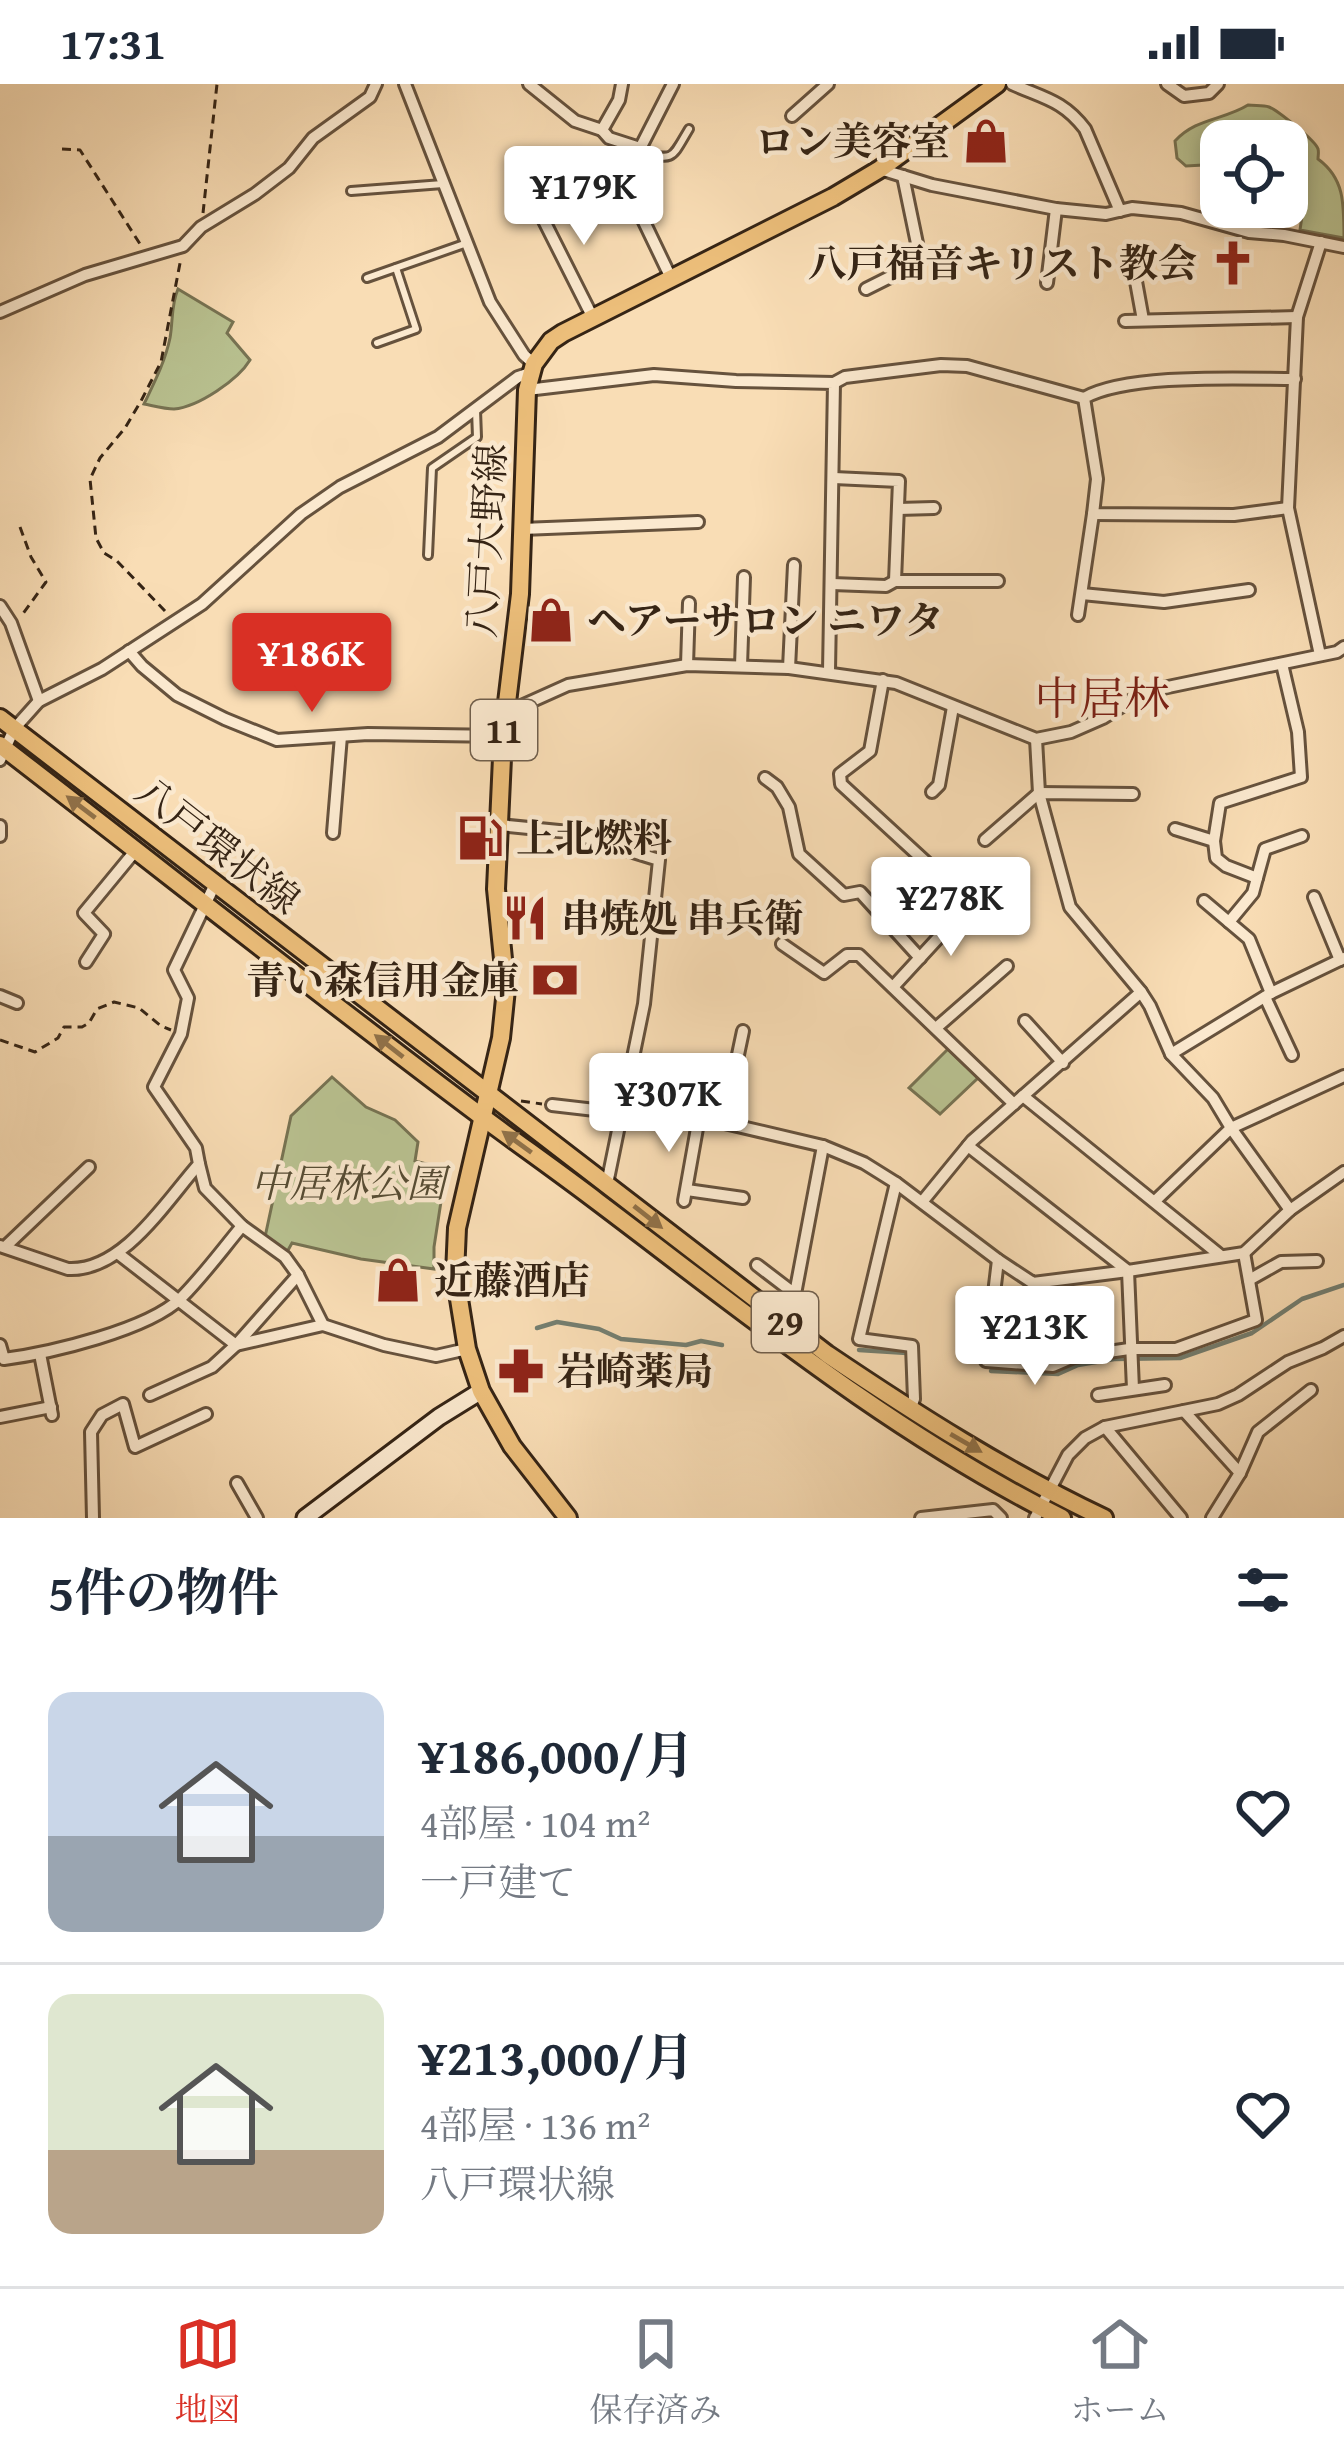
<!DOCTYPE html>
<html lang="ja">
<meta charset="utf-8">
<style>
:root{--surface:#fff;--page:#f2f2f3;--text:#1f2937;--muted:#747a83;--line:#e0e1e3;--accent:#d93025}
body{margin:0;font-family:"Gentium Book Plus","Noto Serif JP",serif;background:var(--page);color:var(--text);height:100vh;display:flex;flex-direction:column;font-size:45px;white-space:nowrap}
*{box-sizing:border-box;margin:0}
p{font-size:39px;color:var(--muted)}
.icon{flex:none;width:66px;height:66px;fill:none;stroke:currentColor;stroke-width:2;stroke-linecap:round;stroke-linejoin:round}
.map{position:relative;height:1434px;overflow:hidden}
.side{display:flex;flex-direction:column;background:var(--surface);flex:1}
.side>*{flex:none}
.fabs{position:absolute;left:1200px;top:36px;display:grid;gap:24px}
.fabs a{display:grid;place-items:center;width:108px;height:108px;border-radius:24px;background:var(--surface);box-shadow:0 6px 18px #0003;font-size:60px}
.price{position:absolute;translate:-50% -102px;padding:0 27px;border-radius:12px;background:#fff;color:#222;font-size:39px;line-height:78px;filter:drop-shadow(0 3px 6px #0008)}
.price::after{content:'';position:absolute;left:50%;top:72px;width:36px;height:27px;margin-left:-18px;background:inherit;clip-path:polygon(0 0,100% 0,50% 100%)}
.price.selected{background:var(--accent);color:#fff}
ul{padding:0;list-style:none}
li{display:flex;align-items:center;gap:36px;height:300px;padding:0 48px}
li+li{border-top:3px solid var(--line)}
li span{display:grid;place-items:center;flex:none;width:336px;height:240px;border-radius:24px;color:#555}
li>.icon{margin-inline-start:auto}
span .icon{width:144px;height:144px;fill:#fffc;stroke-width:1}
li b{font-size:51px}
h2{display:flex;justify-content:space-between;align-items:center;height:144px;padding:0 48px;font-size:51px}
.status{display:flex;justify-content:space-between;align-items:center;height:84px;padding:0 60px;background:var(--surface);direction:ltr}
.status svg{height:33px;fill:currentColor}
.tabs{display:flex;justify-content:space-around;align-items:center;height:168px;border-top:3px solid var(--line);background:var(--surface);font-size:33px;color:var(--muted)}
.tabs a{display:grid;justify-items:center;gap:6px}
.tabs .selected{color:var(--accent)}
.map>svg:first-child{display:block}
</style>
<div class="status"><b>17:31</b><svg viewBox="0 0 49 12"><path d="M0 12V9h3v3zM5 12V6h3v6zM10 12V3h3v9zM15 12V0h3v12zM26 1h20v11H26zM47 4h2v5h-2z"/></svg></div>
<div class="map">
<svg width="1344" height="1434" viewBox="0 0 1344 1434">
<rect width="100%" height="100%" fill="#f9ddb5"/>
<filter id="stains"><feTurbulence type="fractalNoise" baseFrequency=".00167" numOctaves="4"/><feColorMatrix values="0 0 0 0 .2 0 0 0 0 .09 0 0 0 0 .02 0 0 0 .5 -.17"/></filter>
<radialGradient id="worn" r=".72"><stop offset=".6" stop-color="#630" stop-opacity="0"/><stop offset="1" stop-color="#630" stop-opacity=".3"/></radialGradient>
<!-- green -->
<g fill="#b9c291" stroke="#777353" stroke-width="3">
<path d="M 1248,21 C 1255,22 1263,21 1269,23 C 1277,26 1316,57 1318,65 C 1319,68 1318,72 1318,75 C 1344,94 1344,118 1344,154 L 1300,146 L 1304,118 L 1287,99 L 1287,57 L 1221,57 L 1221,80 L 1186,82 L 1177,74 L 1175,57 C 1196,34 1224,36 1248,21 Z"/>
<path d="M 178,205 L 233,238 L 227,249 L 250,276 C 238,296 198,323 174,325 C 165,325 154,322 144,320 C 154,299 165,278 170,254 C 173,237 171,221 178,205 Z"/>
<path d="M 948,965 L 978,994 L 940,1030 L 909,1004 Z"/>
<path d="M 332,993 L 366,1023 L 395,1036 L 418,1058 L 415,1077 L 446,1085 L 434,1163 L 434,1185 L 361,1175 L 292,1159 L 287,1168 L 265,1153 L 291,1032 Z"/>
</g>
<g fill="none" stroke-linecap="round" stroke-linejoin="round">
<!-- stream -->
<g stroke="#747f71" stroke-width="4.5">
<path d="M 537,1244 L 557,1238 L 599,1245 L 621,1255 L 686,1261 L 701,1257 L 722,1261"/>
<path d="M 859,1266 L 907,1269"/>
<path d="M 991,1287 L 1058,1290 L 1078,1281 L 1114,1275 L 1180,1274 L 1252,1249 L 1302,1215 L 1344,1201"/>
</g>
<!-- service casing -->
<g stroke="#66523d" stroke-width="12">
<g id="service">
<path d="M 638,68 C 675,76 670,77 689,45"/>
<path d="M 591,106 L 613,95 L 624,96"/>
<path d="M 351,107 L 443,100"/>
<path d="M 367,194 L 467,159"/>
<path d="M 377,259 L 416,245 L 396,184"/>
<path d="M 428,471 L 432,384 L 477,353 L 476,326"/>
</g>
</g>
<!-- minor casing -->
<g stroke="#66523d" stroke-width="16">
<g id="minor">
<path d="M 405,0 L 490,218 L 524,271 L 534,280"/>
<path d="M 529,0 L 575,37 L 602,46 L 619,16 L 622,0"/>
<path d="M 1012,0 C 1043,14 1063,16 1085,45 L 1120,127"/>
<path d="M 1167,0 L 1184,12 L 1209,9 L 1218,0"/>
<path d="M 792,32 L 828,0"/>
<path d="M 602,46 L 609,54 L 640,64"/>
<path d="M 880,85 L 932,101 L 1056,125 L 1106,130 L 1132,124 L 1181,129 L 1249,148 L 1284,151 L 1344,163"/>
<path d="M 534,117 L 592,232"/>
<path d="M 1135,192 L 1143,236"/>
<path d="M 671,194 L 624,96 L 673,0"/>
<path d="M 1047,199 L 1056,125"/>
<path d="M 866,205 L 902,187 L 919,169 L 903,92"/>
<path d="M 0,228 L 85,191 L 183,162 L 201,143 L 255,110 L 289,84 L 313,54 L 370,13 L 376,0"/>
<path d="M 1125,237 L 1297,233"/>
<path d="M 834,299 L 845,293 L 941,281 L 967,282 L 1084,314"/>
<path d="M 527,306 L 654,291 L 736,297 L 834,299 L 829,587"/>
<path d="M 834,394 L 899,397 L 895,497"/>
<path d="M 1288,424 L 1234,431 L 1093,430 L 1097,395 L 1084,314 C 1128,289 1242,295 1295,295"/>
<path d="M 898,425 L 934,424"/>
<path d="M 522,445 L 698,438"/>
<path d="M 832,500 L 886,502 L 895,497 L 998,497"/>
<path d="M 1082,510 L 1164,518 L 1249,506"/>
<path d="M 0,522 L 11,539 L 39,617"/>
<path d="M 1078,531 L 1093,430"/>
<path d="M 129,567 L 142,582 L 177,611 L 225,635 L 277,656 L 368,650 L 503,652"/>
<path d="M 1320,571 L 1288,424 L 1297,233 L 1321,158"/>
<path d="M 687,581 L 689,519"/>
<path d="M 741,582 L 744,493"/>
<path d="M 789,584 L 794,481"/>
<path d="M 883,596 L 870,667 L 840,690 L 841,700 L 928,780"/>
<path d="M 507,624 L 519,623 L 568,601 L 687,581 L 789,584 L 896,599 L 1036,655 L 1071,648 L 1103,634 L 1135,614 L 1163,604 L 1337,568 L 1344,563"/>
<path d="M 1036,655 L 1039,709 L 1070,823 L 1141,908 L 1150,922 L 1171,970 L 1213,1014 L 1231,1044 L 1290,1126"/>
<path d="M 0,676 L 14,645 L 39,617 L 102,585 L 202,520 L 301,430 L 340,403 L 438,353 L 518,293 L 530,289"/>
<path d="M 765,694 L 777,703 L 789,723 L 799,770 L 844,811 L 860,808 L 920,874"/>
<path d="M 932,708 L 939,701 L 953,623"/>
<path d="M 499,741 L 569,748 L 659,776 L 644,920 L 607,1100"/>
<path d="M 0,742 L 0,752"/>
<path d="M 1175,745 L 1214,757"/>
<path d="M 333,749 L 341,652"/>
<path d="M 985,756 L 1039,709 L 1133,710"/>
<path d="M 1257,794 L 1265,765 L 1302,752"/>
<path d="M 1314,813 L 1340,876"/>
<path d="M 1204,817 L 1249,855 L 1271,909"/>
<path d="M 1229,838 L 1253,809 L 1257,794 L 1226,782 L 1216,774 L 1214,757 L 1220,719 L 1301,693 L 1298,648 L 1282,580"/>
<path d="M 782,860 L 824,889 L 847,871 L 859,871 L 1014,1020"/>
<path d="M 86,878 L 104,850 L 84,829 L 136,766"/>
<path d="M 893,903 L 973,816"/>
<path d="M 0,912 L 17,919"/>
<path d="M 1265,913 L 1292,971"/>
<path d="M 1025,937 L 1063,979"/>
<path d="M 936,944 L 1007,882"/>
<path d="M 1171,970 L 1271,909 L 1344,874"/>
<path d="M 1023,1012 L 1221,1172"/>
<path d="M 552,1021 L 621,1029 L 699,1033 L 823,1062 L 864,1079 L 896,1099 L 998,1176 L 1033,1199 L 1128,1187 L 1244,1169 L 1290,1126 L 1344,1088"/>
<path d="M 724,1037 L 743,947"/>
<path d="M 968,1062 L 1128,1187 L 1133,1305"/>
<path d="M 199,1080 L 205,1104 L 242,1142 L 285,1173 L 298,1191 L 323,1241"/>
<path d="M 896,1099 L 859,1255 L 912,1262 L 914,1315 L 910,1326"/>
<path d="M 687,1106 L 743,1114"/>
<path d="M 684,1117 L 699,1033"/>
<path d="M 1155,1117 L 1231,1044 L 1344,992"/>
<path d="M 922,1118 L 972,1057 L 1141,908"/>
<path d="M 0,1162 L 68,1185 C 123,1188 166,1117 199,1080 L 196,1064 L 154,1003 L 181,950 L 188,914 L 174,886 L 215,800"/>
<path d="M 5,1163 L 89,1083"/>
<path d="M 120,1171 L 236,1261 L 323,1241 L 384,1261 L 436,1272 L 467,1265"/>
<path d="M 998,1176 L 986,1277 L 1053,1282 L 1074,1273 L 1129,1265 L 1176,1265 L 1256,1236 L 1244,1169"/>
<path d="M 757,1181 L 795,1210 L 823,1062"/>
<path d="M 1249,1196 L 1281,1178 L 1317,1177"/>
<path d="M 0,1261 L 4,1275 C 50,1269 148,1246 181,1214 C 203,1192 222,1166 242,1142"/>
<path d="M 40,1270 L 52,1331"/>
<path d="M 150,1311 L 212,1283 L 236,1261 L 298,1191"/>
<path d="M 1098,1311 L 1165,1301"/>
<path d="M 1184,1327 L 1240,1389"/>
<path d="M 0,1333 L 51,1323"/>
<path d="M 1105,1343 L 1181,1434"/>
<path d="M 237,1399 L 257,1434"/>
<path d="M 93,1434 L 91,1348 L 102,1331 L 123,1320 L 135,1363 L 206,1330"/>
<path d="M 921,1434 L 993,1426 L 1001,1434"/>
<path d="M 1035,1434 L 1068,1371 L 1085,1354 L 1105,1343 L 1218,1320 L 1238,1311 L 1288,1278 L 1323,1264 L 1344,1252"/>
<path d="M 1212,1434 L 1240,1389 L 1258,1348 L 1311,1306"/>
</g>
</g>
<!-- secondary casing -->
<g stroke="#352415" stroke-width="21">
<path id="secondary" d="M 305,1434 L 439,1333 L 481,1307"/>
</g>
<!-- primary casing -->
<g stroke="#352415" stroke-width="22">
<g id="primary">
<path d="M 0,634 L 827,1270 C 916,1330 1007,1388 1104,1434"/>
<path d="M 0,661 C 161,785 319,911 481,1032 C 520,1061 560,1089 598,1118 C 748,1231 893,1350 1062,1434"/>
<path d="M 568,1434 L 512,1362 L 481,1307 L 467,1265 L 455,1190 L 457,1144 L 501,954 L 506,905 L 496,805 L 503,652 L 520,510 L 527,306 L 534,280 L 551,257 L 563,249 L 833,113 L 880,85 L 997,0"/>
</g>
</g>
<!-- path -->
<g stroke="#352415" stroke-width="3" stroke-dasharray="9 6" stroke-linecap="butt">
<path d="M 62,65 L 80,66 L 140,160"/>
<path d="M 203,129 L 217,0"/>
<path d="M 20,443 L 31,473 L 46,498 L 22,531"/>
<path d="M 165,527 L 117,477 L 104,469 L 96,454 L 90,395 L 100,374 L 125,344 L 141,317 L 161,278 L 181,174"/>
<path d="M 0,956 L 35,968 L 58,954 L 64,943 L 82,943 L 89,939 L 97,925 L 114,918 L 139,924 L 161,942 L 171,946"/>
<path d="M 521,1017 L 542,1020"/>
</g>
<!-- service -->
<use href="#service" stroke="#fbe9cf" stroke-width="6"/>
<!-- minor -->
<use href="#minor" stroke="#fbe9cf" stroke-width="10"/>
<!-- secondary -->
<use href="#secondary" stroke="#fbe9cf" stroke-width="15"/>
<!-- primary -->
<use href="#primary" stroke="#ecbe7a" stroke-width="16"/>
</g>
<!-- one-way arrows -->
<defs><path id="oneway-solid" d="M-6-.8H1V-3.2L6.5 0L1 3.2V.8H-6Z" transform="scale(3)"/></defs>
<g fill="#907148">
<use href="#oneway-solid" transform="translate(81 723) rotate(-143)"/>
<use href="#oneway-solid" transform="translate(389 962) rotate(-142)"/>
<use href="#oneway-solid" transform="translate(517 1058) rotate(-144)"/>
<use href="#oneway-solid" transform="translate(648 1133) rotate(38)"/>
<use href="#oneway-solid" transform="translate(966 1359) rotate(30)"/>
</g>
<!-- icons -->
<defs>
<g id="shop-bare" transform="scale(3.6)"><path d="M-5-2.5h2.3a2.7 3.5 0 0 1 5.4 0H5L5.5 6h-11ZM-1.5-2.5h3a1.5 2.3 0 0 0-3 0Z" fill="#8f2418" stroke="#fbe9cf" stroke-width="2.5" paint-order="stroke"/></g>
<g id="church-bare" transform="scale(3.6)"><path d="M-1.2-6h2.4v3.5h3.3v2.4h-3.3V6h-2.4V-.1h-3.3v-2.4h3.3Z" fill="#8f2418" stroke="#fbe9cf" stroke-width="2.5" paint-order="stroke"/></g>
<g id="fuel-bare" transform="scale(3.6)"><path d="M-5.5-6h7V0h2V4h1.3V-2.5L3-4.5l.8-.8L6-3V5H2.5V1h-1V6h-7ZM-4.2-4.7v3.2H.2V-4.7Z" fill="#8f2418" stroke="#fbe9cf" stroke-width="2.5" paint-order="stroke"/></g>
<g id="restaurant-bare" transform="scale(3.6)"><path d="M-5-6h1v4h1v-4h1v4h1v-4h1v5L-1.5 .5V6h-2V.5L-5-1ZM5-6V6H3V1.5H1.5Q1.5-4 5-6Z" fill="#8f2418" stroke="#fbe9cf" stroke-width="2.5" paint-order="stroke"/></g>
<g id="bank-bare" transform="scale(3.6)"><path d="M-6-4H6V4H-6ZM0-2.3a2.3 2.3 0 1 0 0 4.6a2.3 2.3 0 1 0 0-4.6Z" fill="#8f2418" stroke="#fbe9cf" stroke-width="2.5" paint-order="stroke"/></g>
<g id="pharmacy-bare" transform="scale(3.6)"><path d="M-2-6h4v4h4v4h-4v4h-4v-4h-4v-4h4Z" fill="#8f2418" stroke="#fbe9cf" stroke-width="2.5" paint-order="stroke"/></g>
</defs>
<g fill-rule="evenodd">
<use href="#shop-bare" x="986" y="57"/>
<use href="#church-bare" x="1233" y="179"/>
<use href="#shop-bare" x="551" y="536"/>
<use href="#fuel-bare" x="480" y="754"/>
<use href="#restaurant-bare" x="525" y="834"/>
<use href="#bank-bare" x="555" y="896"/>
<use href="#shop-bare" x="398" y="1196"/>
<use href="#pharmacy-bare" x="521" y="1287"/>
</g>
<g text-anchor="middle" stroke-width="9" stroke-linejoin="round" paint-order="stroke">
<!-- shield labels -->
<g fill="#fbe9cf" stroke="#705f4d" stroke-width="3">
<rect x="471" y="616" width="66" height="60" rx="9"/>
<rect x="752" y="1208" width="66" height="60" rx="9"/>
</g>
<g font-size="36" font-weight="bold" fill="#352415">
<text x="504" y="659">11</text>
<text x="785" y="1251">29</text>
</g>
<!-- poi labels -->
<g font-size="39" font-weight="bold" fill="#352415" stroke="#fbe9cf" text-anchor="start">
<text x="950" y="71" text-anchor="end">ロン美容室</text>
<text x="1197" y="193" text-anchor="end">八戸福音キリスト教会</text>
<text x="587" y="550">ヘアーサロン ニワタ</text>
<text x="516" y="768">上北燃料</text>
<text x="561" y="848">串焼処 串兵衛</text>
<text x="519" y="910" text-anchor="end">青い森信用金庫</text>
<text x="434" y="1210">近藤酒店</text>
<text x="557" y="1301">岩崎薬局</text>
</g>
<!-- street labels -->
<g font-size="39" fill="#352415" stroke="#fbe9cf">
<text transform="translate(486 457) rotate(-87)" y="14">八戸大野線</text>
<text transform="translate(218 761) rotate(38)" y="14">八戸環状線</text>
</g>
<!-- park labels -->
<g font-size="39" font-style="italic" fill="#564c34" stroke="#fbe9cf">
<text x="348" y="1113">中居林公園</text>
</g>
<!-- quarter labels -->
<g font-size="45" fill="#7a1f14" stroke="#fbe9cf">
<text x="1102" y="630">中居林</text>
</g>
</g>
<rect width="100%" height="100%" filter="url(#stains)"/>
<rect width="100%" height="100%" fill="url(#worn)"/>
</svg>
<div class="fabs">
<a><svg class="icon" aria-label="locate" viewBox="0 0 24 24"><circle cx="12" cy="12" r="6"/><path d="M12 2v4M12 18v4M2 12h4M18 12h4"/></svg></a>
</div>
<b class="price" style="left:584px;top:164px">¥179K</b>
<b class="price selected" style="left:312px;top:631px">¥186K</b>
<b class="price" style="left:951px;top:875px">¥278K</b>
<b class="price" style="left:669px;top:1071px">¥307K</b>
<b class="price" style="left:1035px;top:1304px">¥213K</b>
</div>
<section class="side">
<h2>5件の物件<svg class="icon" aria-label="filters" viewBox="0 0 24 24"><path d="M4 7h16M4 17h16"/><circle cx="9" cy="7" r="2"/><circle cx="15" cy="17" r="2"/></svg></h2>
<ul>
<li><span style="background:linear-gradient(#c9d6e8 60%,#9aa5b1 0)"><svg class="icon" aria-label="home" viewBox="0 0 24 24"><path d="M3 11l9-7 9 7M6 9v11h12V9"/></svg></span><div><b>¥186,000/月</b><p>4部屋 · 104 m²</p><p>一戸建て</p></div><svg class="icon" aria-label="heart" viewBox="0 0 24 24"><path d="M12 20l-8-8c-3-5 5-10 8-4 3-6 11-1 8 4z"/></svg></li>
<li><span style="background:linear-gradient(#dfe7d0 65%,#b9a48a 0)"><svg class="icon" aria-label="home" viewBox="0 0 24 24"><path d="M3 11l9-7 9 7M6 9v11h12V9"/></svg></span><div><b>¥213,000/月</b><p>4部屋 · 136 m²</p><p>八戸環状線</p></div><svg class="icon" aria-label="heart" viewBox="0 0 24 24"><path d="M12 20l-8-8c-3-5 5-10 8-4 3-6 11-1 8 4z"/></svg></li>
</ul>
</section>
<nav class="tabs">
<a class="selected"><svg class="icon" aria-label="map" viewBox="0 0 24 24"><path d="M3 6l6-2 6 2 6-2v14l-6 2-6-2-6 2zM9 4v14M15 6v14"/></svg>地図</a>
<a><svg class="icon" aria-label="saved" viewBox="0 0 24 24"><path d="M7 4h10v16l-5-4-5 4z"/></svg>保存済み</a>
<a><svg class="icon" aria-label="home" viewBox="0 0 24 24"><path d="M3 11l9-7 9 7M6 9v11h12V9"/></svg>ホーム</a>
</nav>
